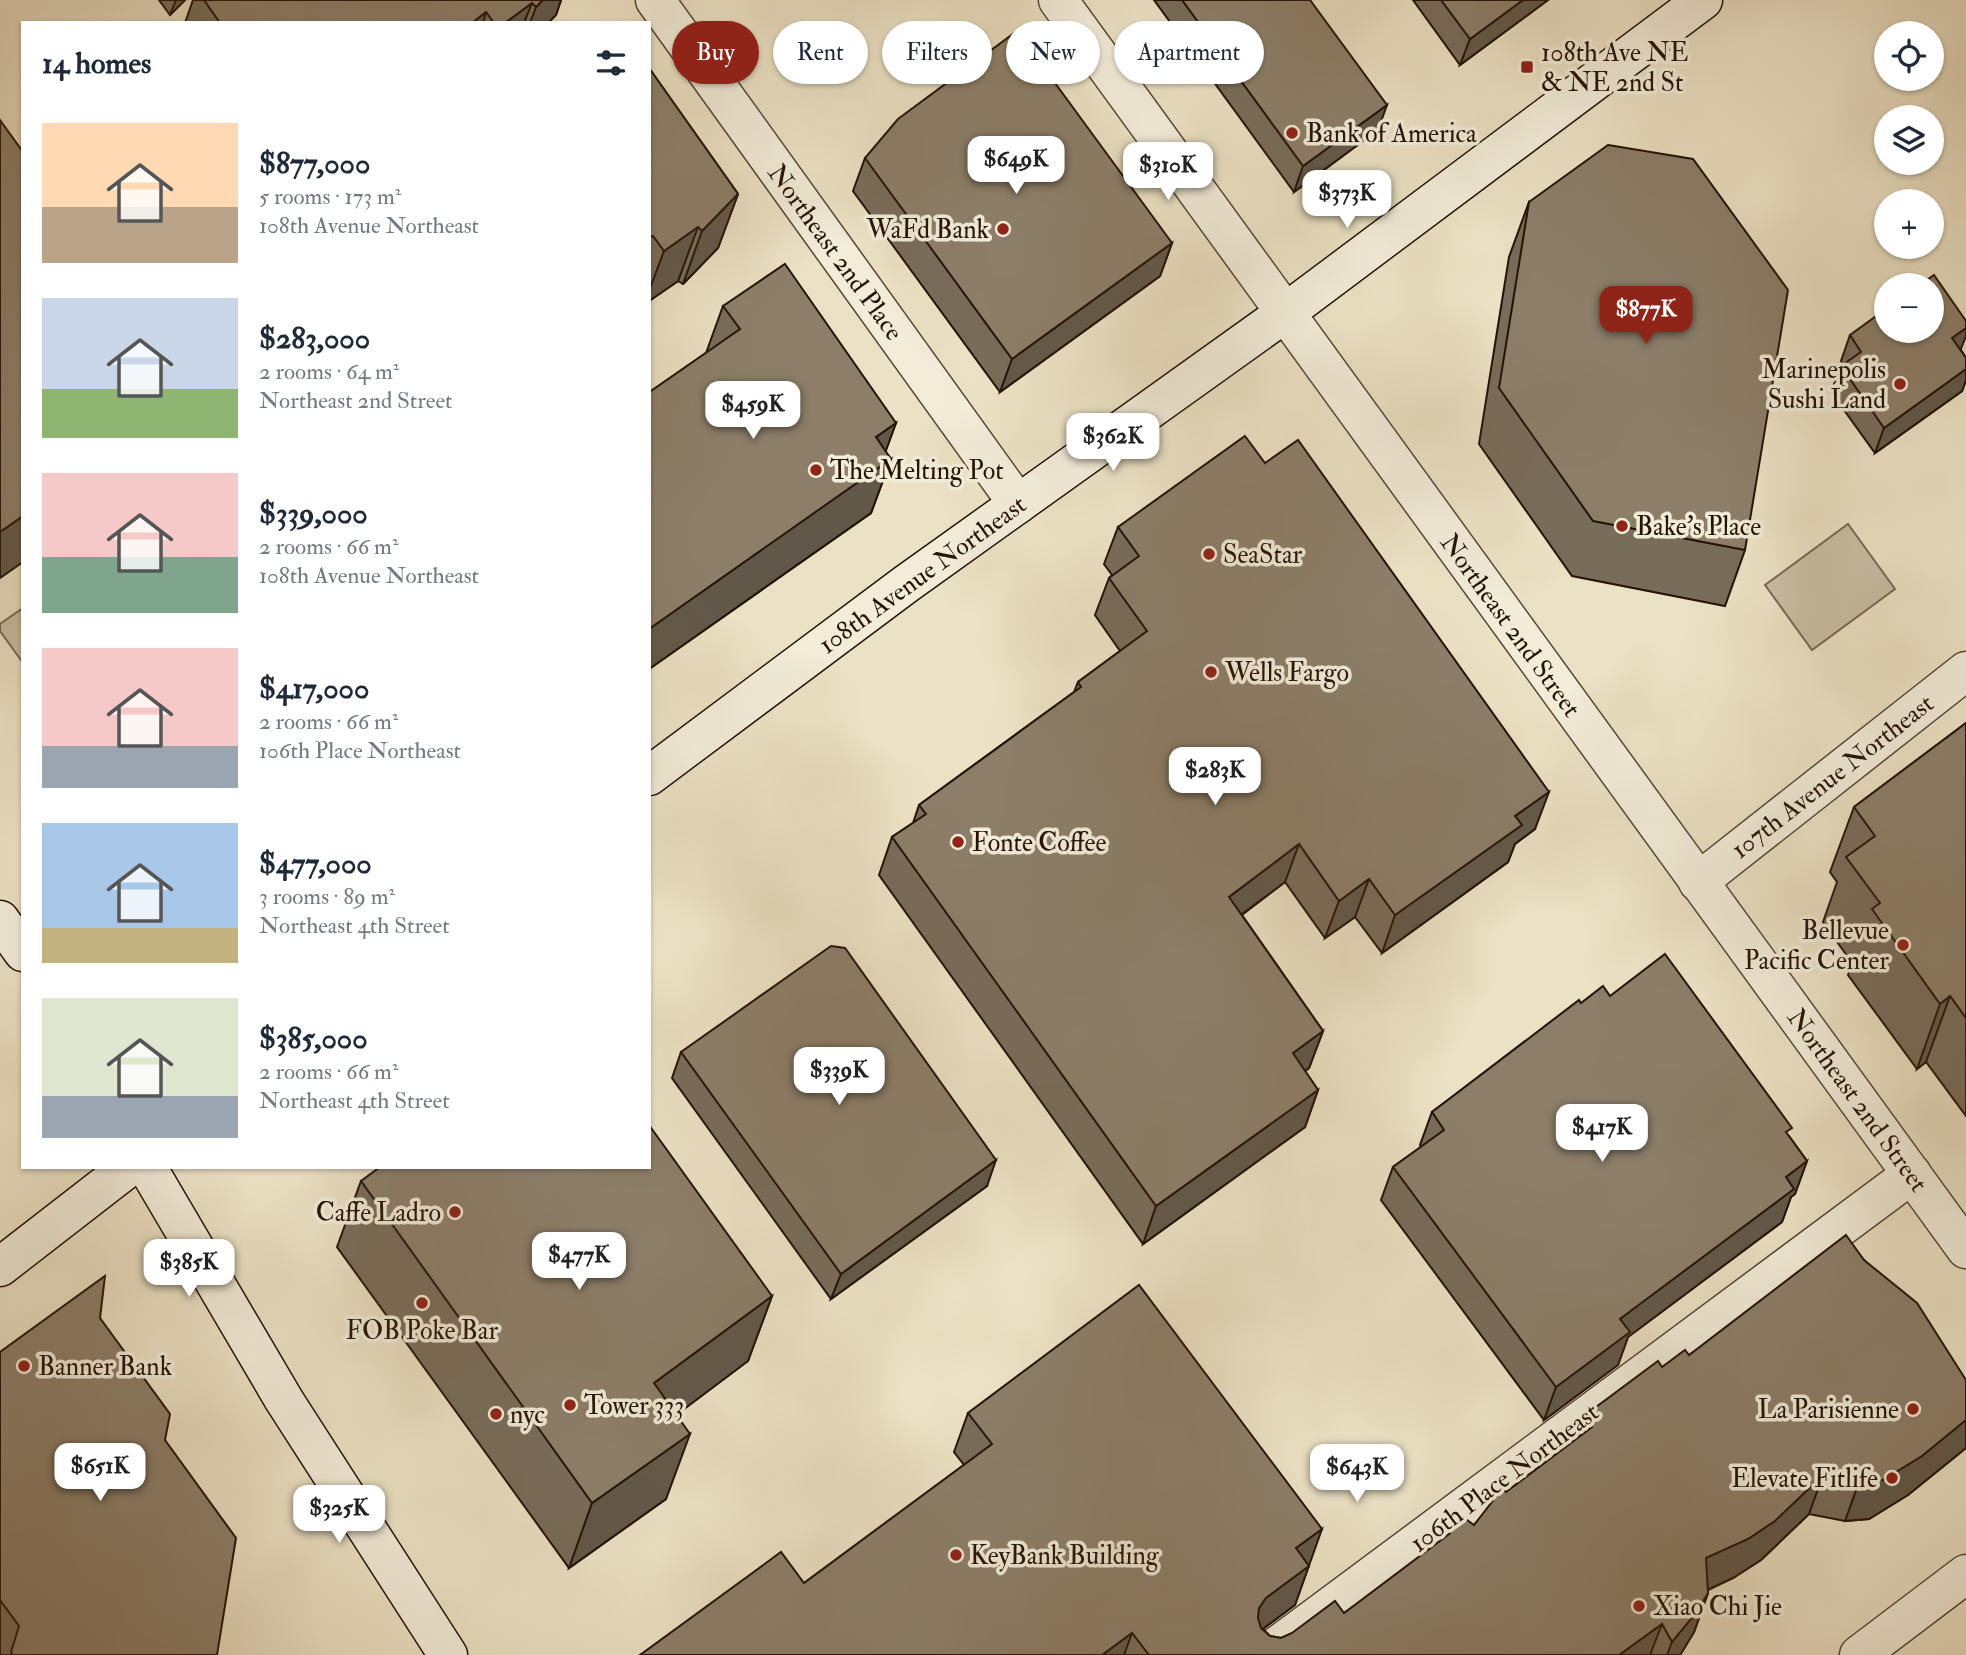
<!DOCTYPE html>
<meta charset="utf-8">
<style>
:root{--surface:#fff;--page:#f6f6f7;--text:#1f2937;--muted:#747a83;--accent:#8f2418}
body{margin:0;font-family:"IM FELL Double Pica",serif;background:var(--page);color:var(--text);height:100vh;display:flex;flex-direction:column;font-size:26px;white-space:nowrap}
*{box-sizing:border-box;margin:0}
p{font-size:23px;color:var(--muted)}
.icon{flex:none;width:38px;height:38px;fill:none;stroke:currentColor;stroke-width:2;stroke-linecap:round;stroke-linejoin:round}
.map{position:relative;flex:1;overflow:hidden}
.side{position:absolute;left:21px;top:21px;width:630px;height:1148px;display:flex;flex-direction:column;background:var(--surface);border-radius:0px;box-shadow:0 2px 5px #0004}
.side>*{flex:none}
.banner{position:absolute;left:672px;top:21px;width:665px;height:63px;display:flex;gap:14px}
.fabs{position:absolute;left:1874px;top:21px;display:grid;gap:14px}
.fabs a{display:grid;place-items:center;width:70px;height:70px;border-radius:50%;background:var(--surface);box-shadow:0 2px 5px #0004;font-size:35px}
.price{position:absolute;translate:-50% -60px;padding:0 16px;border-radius:14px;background:#fff;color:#222;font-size:23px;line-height:46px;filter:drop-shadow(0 2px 4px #0008)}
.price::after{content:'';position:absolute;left:50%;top:42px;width:21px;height:16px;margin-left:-10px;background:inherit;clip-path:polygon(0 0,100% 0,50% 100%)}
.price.active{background:var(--accent);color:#fff}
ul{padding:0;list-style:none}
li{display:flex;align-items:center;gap:21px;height:175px;padding:0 21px}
li span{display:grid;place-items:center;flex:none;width:196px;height:140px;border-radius:0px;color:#555}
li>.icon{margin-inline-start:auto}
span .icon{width:84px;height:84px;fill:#fffc;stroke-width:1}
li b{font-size:30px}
h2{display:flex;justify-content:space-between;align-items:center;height:84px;padding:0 21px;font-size:30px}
.tag{padding:0 24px;border-radius:32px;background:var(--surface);box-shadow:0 2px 5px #0004;font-size:24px;line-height:63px}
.tag.active{background:var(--accent);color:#fff}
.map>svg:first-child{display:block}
</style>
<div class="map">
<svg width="1966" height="1655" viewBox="0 0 1966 1655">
<rect width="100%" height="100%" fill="#ebe1c4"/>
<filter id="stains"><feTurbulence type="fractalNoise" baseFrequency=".00286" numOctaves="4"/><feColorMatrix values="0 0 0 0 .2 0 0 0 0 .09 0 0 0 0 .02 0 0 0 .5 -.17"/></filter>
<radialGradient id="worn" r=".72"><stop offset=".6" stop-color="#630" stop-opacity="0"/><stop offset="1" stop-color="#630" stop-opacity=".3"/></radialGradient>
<!-- green -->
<g fill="#c9bea4" stroke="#776856" stroke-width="2">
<path d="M 1848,524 L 1895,589 L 1812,650 L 1765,585 Z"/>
<path d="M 23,608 L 23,663 L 0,631 L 0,624 Z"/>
</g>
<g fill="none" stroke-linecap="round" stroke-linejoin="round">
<!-- minor casing -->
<g stroke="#564636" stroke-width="41">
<g id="minor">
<path d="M 655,0 L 1018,504"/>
<path d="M 1265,1655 L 1912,1174"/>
</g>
</g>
<!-- tertiary casing -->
<g stroke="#564636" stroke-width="41">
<g id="tertiary">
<path d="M 1058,0 L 1966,1249"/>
<path d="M 1698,882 L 1966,671"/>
<path d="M 1859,1655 L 1966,1574"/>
</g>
</g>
<!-- secondary casing -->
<g stroke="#251307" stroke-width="41">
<g id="secondary">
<path d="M 649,776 L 906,584 L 1285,313 L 1703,0"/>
<path d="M 0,920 L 23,952"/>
<path d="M 147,1167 L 284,1400 L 448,1655"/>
<path d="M 0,1267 L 129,1167"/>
</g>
</g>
<!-- minor -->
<use href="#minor" stroke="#f2ecd9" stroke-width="38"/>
<!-- tertiary -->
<use href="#tertiary" stroke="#f2ecd9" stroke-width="38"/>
<!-- secondary -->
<use href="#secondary" stroke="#f2ecd9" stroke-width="38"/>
</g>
<!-- wall -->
<g fill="#786c5a" stroke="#251307" stroke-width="2">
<path d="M 159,0 L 185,0 L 170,15 Z"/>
<path d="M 193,0 L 561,0 L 556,15 L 548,23 L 185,23 Z"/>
<path d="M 1154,0 L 1310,0 L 1378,130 L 1294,192 Z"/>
<path d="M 1413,0 L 1548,0 L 1460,65 Z"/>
<path d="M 649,68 L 738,194 L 718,248 L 683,284 L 678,281 L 649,301 Z"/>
<path d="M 865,158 L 1172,243 L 1160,276 L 1000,392 L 853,191 Z"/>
<path d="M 1529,202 L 1745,550 L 1725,606 L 1572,576 L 1479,444 L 1509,257 Z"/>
<path d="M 723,306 L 896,423 L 885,452 L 891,459 L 871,513 L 649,669 L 649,389 L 651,391 L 706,353 Z"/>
<path d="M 1850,335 L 1961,350 L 1966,358 L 1966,380 L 1962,391 L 1875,453 L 1831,392 L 1841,366 L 1843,365 L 1841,361 Z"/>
<path d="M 1118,527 L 1535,829 L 1515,844 L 1508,862 L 1382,953 L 1355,917 L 1325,938 L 1285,882 L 1242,915 L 1323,1031 L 1309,1068 L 1305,1071 L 1318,1090 L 1305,1127 L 1143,1244 L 879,875 L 892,837 L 913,823 L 919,805 L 1074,692 L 1078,682 L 1120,651 L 1095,615 L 1109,578 L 1112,575 L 1104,564 Z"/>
<path d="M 1966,723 L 1966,1116 L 1926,1062 L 1917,1069 L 1848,975 L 1852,963 L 1823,922 L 1837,882 L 1830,872 L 1854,807 Z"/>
<path d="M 1581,1003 L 1789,1136 L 1807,1161 L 1795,1194 L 1791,1197 L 1782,1222 L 1628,1337 L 1618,1365 L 1544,1420 L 1381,1200 L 1393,1167 L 1421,1147 L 1420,1145 L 1432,1112 Z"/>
<path d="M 681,1052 L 987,1186 L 831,1299 L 672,1078 Z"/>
<path d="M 361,1181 L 772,1296 L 748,1361 L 676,1415 L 666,1499 L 569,1568 L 337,1247 Z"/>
<path d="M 1864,1260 L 1966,1380 L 1966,1448 L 1908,1495 L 1869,1519 L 1845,1521 L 1809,1514 L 1761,1560 L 1733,1578 L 1708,1590 L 1708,1593 L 1694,1632 L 1680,1655 L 640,1655 L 804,1583 L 964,1465 L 954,1452 L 968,1413 L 1309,1565 L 1295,1605 L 1263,1629 L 1270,1636 L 1281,1638 L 1344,1613 L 1474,1525 L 1506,1492 L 1576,1439 L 1584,1416 L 1662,1367 L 1689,1355 Z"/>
<path d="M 100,1318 L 165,1440 L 217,1655 L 0,1655 L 0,1352 Z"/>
</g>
<!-- shaded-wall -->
<g fill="#62584a" stroke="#251307" stroke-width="2">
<path d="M 176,0 L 185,0 L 170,15 Z"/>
<path d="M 543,0 L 561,0 L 556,15 L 548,23 L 530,23 L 536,7 Z"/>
<path d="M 1523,0 L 1548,0 L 1460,65 L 1470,39 Z"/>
<path d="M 532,3 L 524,23 L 505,23 Z"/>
<path d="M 486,12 L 483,23 L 472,23 Z"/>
<path d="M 1387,105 L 1378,130 L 1294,192 L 1303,166 Z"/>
<path d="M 738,194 L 718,248 L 683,284 L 702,231 Z"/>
<path d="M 698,227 L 678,281 L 649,301 L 649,291 L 664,251 Z"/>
<path d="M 1172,243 L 1160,276 L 1000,392 L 1012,359 Z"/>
<path d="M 1966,328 L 1966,336 L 1960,351 L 1952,338 Z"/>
<path d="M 1966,369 L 1966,380 L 1962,391 L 1875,453 L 1884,428 Z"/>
<path d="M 896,423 L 880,467 L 891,459 L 871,513 L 649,669 L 649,629 L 876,437 Z"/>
<path d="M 23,516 L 23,562 L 0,578 L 0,532 Z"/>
<path d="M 1549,792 L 1535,829 L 1515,844 L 1508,862 L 1382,953 L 1395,915 L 1515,816 Z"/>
<path d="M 1299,844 L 1285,882 L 1215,934 L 1229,897 Z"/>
<path d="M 1369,879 L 1355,917 L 1325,938 L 1339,901 Z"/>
<path d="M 1950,996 L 1926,1062 L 1917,1069 L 1940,1004 Z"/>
<path d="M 1323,1031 L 1309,1068 L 1279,1090 L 1293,1053 Z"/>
<path d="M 1318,1090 L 1305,1127 L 1143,1244 L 1156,1206 Z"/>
<path d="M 996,1160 L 987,1186 L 831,1299 L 841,1274 Z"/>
<path d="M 1807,1161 L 1795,1194 L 1791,1197 L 1782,1222 L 1628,1337 L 1618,1365 L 1544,1420 L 1556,1387 L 1620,1319 L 1786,1177 Z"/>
<path d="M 772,1296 L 748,1361 L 631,1449 L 654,1383 Z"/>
<path d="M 1966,1420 L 1966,1448 L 1908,1495 L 1869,1519 L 1845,1521 L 1859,1482 Z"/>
<path d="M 690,1434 L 666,1499 L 569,1568 L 592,1503 Z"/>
<path d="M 1823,1475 L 1809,1514 L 1761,1560 L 1733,1578 L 1692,1597 L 1706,1558 Z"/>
<path d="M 1322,1529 L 1295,1605 L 1252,1637 L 1259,1608 L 1296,1548 Z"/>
<path d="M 1708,1593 L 1694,1632 L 1682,1652 L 1680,1655 L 1667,1655 L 1672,1642 Z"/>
<path d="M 1662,1624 L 1650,1655 L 1619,1655 Z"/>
<path d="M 1132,1633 L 1124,1655 L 1102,1655 Z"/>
</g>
<!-- building -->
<g fill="#8c7e69" stroke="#251307" stroke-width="2">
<path d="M 204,0 L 543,0 L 536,7 L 532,3 L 505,23 L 494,23 L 486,12 L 472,23 L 220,23 Z"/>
<path d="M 1182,0 L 1310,0 L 1387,105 L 1303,166 Z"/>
<path d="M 1441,0 L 1523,0 L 1470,39 Z"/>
<path d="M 1017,31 L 1172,243 L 1012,359 L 865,158 L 898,119 Z"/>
<path d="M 649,68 L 738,194 L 702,231 L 698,227 L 664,251 L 653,236 L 649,238 Z"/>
<path d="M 0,120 L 23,152 L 23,516 L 0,532 Z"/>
<path d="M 1608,145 L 1693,159 L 1788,290 L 1745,550 L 1593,521 L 1499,388 L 1529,202 Z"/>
<path d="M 785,264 L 896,423 L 876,437 L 891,459 L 649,629 L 649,389 L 651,391 L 740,329 L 723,306 Z"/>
<path d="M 1934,275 L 1966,321 L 1966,328 L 1952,338 L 1966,358 L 1966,369 L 1884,428 L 1841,366 L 1861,352 L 1850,335 L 1886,309 L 1886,331 L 1932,331 L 1932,285 L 1920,285 Z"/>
<path d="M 1245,436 L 1265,463 L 1298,440 L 1549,792 L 1515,816 L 1522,825 L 1395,915 L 1369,879 L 1339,901 L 1299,844 L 1229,897 L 1323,1031 L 1293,1053 L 1318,1090 L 1156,1206 L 892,837 L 926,814 L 919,805 L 1081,687 L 1078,682 L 1147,631 L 1109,578 L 1139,556 L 1118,527 Z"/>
<path d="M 1966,723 L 1966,1018 L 1950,996 L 1940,1004 L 1872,909 L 1880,903 L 1846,857 L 1875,836 L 1854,807 Z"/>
<path d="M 831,946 L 845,948 L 996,1160 L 841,1274 L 681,1052 Z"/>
<path d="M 1665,954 L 1792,1128 L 1786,1132 L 1807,1161 L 1786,1177 L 1794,1189 L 1620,1319 L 1630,1332 L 1556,1387 L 1393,1167 L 1444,1130 L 1432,1112 L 1579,1000 L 1581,1003 L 1603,986 L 1610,996 Z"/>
<path d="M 649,1125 L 772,1296 L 654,1383 L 690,1434 L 592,1503 L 361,1181 L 380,1167 L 649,1167 Z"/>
<path d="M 1846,1235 L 1864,1260 L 1917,1303 L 1966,1380 L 1966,1420 L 1922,1456 L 1883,1480 L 1859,1482 L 1823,1475 L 1775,1521 L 1748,1539 L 1706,1558 L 1708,1593 L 1696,1613 L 1672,1642 L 1662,1624 L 1619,1655 L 1149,1655 L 1132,1633 L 1102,1655 L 640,1655 L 781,1552 L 804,1583 L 992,1444 L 968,1413 L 1139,1285 L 1322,1529 L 1296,1548 L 1309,1566 L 1266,1598 L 1259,1608 L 1258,1618 L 1261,1628 L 1270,1636 L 1281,1638 L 1292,1633 L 1335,1601 L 1344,1613 L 1449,1534 L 1463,1517 L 1474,1525 L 1502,1489 L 1506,1492 L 1592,1427 L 1584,1416 L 1658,1361 L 1662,1367 L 1685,1350 L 1689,1355 Z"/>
<path d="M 105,1276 L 100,1318 L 170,1414 L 165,1440 L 236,1538 L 217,1655 L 13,1655 L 11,1652 L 19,1626 L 0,1600 L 0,1352 Z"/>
</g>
<!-- markers -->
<g fill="#8f2418" stroke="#f2ecd9" stroke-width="2.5">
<rect x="1520" y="60" width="14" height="14" rx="3.5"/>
<circle cx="1292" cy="133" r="7"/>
<circle cx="1003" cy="229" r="7"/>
<circle cx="1900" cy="384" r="7"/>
<circle cx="816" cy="470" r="7"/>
<circle cx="1622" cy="526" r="7"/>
<circle cx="1209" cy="554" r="7"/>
<circle cx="1211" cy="672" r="7"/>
<circle cx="958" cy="842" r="7"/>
<circle cx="1903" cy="945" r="7"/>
<circle cx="455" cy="1212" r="7"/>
<circle cx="422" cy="1303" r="7"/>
<circle cx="24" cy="1366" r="7"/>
<circle cx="570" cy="1405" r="7"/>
<circle cx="1913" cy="1409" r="7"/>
<circle cx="496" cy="1414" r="7"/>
<circle cx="1892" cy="1478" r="7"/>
<circle cx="956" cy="1555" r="7"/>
<circle cx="1639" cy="1606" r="7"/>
</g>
<g text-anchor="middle" stroke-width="7" stroke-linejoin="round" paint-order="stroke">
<!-- poi labels -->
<g font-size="26" fill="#251307" stroke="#f2ecd9" text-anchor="start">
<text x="1541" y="61">108th Ave NE<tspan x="1541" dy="30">&amp; NE 2nd St</tspan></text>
<text x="1306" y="142">Bank of America</text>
<text x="989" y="238" text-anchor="end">WaFd Bank</text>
<text x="1886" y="378" text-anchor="end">Marinepolis<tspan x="1886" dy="30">Sushi Land</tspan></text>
<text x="830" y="479">The Melting Pot</text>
<text x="1636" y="535">Bake's Place</text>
<text x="1223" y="563">SeaStar</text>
<text x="1225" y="681">Wells Fargo</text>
<text x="972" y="851">Fonte Coffee</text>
<text x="1889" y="939" text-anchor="end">Bellevue<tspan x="1889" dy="30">Pacific Center</tspan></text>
<text x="441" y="1221" text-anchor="end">Caffe Ladro</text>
<text x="422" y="1339" text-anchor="middle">FOB Poke Bar</text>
<text x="38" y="1375">Banner Bank</text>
<text x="584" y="1414">Tower 333</text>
<text x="1899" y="1418" text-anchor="end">La Parisienne</text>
<text x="510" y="1423">nyc</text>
<text x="1878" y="1487" text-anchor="end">Elevate Fitlife</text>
<text x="970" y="1564">KeyBank Building</text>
<text x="1653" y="1615">Xiao Chi Jie</text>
</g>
<!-- street labels -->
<g font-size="26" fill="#251307" stroke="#f2ecd9">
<text transform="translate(836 252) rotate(54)" y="9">Northeast 2nd Place</text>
<text transform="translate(922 574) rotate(-36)" y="9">108th Avenue Northeast</text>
<text transform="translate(1511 625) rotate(54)" y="9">Northeast 2nd Street</text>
<text transform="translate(1832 776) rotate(-38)" y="9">107th Avenue Northeast</text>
<text transform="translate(1858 1100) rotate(54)" y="9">Northeast 2nd Street</text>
<text transform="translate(1504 1477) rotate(-37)" y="9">106th Place Northeast</text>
</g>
</g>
<rect width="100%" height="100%" filter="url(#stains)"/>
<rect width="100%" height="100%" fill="url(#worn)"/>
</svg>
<div class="fabs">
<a><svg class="icon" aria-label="locate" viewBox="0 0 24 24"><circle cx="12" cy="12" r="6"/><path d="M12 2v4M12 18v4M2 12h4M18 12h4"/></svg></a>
<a><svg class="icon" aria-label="layers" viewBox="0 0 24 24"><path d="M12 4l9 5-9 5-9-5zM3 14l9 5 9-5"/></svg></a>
<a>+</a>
<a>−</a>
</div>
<b class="price" style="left:1016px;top:196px">$649K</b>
<b class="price" style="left:1168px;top:202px">$310K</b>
<b class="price" style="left:1347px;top:230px">$373K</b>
<b class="price active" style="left:1646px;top:346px">$877K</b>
<b class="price" style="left:753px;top:441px">$459K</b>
<b class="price" style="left:1113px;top:473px">$362K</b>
<b class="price" style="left:1215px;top:807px">$283K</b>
<b class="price" style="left:839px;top:1107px">$339K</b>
<b class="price" style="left:1602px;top:1164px">$417K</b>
<b class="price" style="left:579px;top:1292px">$477K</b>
<b class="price" style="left:189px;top:1299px">$385K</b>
<b class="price" style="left:100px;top:1503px">$651K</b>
<b class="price" style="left:1357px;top:1504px">$643K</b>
<b class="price" style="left:339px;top:1545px">$325K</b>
<div class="banner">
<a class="tag active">Buy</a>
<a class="tag">Rent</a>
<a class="tag">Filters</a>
<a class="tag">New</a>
<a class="tag">Apartment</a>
</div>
<section class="side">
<h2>14 homes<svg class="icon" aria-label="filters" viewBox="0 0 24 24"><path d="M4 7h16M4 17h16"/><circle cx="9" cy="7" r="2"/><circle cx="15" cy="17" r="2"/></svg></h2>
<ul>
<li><span style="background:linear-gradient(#ffd9b3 60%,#b9a48a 0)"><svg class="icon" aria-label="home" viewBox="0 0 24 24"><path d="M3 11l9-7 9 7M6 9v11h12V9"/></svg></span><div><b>$877,000</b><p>5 rooms · 173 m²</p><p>108th Avenue Northeast</p></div></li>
<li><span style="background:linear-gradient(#c9d6e8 65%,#8fb573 0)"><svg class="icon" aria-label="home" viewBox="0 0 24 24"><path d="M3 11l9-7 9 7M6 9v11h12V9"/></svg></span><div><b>$283,000</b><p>2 rooms · 64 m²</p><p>Northeast 2nd Street</p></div></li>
<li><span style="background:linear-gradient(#f6c9c9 60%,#7fa58c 0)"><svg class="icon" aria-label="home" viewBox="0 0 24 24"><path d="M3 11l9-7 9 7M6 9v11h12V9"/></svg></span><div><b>$339,000</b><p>2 rooms · 66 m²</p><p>108th Avenue Northeast</p></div></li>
<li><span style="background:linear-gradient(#f6c9c9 70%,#9aa5b1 0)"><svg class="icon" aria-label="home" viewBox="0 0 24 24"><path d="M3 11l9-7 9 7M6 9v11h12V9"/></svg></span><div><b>$417,000</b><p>2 rooms · 66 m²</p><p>106th Place Northeast</p></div></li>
<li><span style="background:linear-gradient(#a9c7e8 75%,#c2b280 0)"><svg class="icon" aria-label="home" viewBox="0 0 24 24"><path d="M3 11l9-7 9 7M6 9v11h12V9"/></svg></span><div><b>$477,000</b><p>3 rooms · 89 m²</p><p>Northeast 4th Street</p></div></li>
<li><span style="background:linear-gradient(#dfe7d0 70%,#9aa5b1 0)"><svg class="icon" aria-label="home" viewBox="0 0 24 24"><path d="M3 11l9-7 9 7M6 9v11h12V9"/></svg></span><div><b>$385,000</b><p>2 rooms · 66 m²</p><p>Northeast 4th Street</p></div></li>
</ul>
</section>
</div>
